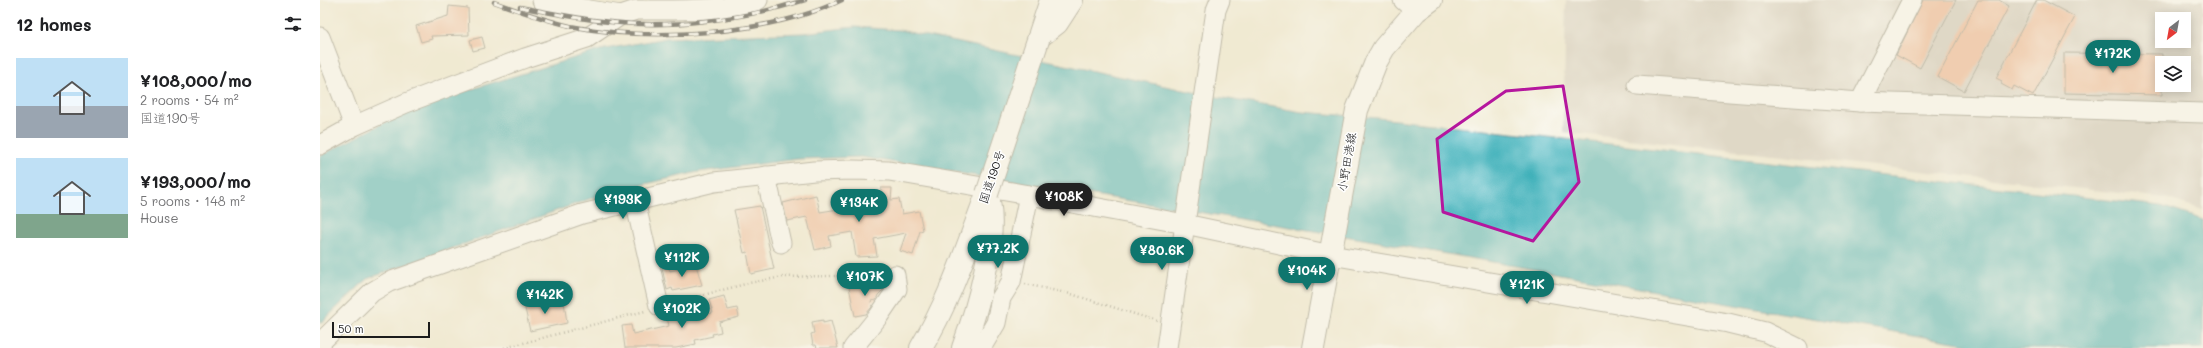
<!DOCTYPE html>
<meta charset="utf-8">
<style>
:root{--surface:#fff;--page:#f2f2f2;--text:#202124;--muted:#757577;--accent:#0f766e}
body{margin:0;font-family:Mali,"Klee One",sans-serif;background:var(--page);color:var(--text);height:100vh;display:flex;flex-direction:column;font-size:15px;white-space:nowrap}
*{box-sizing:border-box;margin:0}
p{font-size:13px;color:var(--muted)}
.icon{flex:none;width:22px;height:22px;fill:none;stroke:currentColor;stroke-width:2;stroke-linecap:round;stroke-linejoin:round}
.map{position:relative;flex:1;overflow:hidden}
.drawer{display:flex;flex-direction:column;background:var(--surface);width:320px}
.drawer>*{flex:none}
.needle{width:26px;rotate:211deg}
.fabs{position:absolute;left:1835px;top:12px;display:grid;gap:8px}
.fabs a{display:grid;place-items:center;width:36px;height:36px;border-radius:0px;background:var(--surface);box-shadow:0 2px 10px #0003;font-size:20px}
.scale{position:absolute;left:12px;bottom:10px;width:98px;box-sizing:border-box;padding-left:4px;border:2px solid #1c1c1c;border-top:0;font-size:11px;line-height:14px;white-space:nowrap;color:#1c1c1c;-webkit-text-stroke:3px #fff;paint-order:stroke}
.price{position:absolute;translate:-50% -34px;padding:0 9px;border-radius:14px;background:var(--accent);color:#fff;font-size:13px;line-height:26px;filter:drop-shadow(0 1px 2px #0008)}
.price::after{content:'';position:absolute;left:50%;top:24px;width:12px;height:9px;margin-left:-6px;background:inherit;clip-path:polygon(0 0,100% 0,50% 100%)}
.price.active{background:#222;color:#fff}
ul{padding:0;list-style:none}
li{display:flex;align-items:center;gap:12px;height:100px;padding:0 16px}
li span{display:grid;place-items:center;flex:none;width:112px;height:80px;border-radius:0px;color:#555}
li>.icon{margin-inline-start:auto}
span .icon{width:48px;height:48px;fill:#fffc;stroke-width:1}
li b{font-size:17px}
h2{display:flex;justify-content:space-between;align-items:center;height:48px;padding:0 16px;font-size:17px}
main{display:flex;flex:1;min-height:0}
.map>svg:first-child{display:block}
</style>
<main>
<section class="drawer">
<h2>12 homes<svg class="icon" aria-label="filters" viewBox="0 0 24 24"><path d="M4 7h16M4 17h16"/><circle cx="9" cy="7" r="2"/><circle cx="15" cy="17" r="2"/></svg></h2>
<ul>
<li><span style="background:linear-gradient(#bfe0f5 60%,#9aa5b1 0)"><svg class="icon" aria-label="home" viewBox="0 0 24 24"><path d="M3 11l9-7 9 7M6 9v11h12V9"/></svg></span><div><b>¥108,000/mo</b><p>2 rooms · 54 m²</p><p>国道190号</p></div></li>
<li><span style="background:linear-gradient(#bfe0f5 70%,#7fa58c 0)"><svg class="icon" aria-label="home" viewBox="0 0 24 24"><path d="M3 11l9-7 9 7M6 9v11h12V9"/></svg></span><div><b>¥193,000/mo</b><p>5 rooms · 148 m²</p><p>House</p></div></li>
</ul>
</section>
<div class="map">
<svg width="1883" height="348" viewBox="0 0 1883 348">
<rect width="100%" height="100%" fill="#fff"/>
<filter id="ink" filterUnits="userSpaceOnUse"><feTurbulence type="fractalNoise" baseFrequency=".025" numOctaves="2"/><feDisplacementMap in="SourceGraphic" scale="8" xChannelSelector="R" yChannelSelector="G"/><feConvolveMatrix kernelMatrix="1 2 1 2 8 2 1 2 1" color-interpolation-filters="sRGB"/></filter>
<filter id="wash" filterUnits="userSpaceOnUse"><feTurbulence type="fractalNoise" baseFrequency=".012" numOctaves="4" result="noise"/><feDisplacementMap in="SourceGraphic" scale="16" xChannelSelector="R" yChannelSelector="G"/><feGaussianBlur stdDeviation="0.9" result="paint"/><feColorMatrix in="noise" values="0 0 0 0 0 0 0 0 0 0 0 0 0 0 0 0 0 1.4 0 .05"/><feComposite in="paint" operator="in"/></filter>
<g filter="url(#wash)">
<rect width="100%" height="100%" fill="#f0ead2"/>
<!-- industrial -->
<path fill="#cbc3b8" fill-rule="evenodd" d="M 1246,0 L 1883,0 L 1883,210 L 1845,198 L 1243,132 ZM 1842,19 L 1864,19 L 1864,41 L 1842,41 ZM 1842,63 L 1864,63 L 1864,85 L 1842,85 Z"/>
<!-- water -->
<path fill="#40b1ba" stroke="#2e666b" d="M 534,27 L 579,30 L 897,97 L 982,112 L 1058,118 L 1841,206 L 1883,220 L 1883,348 L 1651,348 L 1646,344 L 1420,306 L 1037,238 L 541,157 L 478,159 L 378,172 L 286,193 L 47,279 L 0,324 L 0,156 L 96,106 L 280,50 L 346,38 L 483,33 Z"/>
<g id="blocks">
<!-- building -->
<g fill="#efac87">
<path d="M 1603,0 L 1636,0 L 1600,68 L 1576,55 Z"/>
<path d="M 1658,0 L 1679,0 L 1689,6 L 1644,91 L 1618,77 Z"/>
<path d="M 1717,0 L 1723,0 L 1755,17 L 1713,96 L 1694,86 L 1692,90 L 1681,84 L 1682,81 L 1676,78 Z"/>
<path d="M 129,6 L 148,8 L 149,35 L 111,36 L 112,39 L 101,42 L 96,26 L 128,16 Z"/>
<path d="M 162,37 L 165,48 L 153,51 L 150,40 Z"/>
<path d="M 1744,53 L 1842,54 L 1842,95 L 1744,93 Z"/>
<path d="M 561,188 L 572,188 L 571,200 L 579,199 L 582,214 L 599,211 L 603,230 L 600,231 L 593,255 L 580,251 L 586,233 L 554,239 L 557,256 L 536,257 L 532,232 L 509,236 L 511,246 L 495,250 L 487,217 L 467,221 L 463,203 L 496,195 L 500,212 L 525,208 L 525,205 L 535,203 L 536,207 L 561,203 Z"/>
<path d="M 440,206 L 454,269 L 431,274 L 427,252 L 424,253 L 414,210 Z"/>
<path d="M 376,265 L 382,285 L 353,291 L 352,288 L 347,290 L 342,268 L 349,267 L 350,271 Z"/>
<path d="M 555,282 L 562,282 L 564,289 L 558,295 L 556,300 L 551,301 L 552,307 L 546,314 L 535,316 L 529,287 Z"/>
<path d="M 404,296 L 408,310 L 417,308 L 419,317 L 399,322 L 401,332 L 392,334 L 393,336 L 375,340 L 376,344 L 356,348 L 305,348 L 302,326 L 311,325 L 313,334 L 349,326 L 347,317 L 360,314 L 361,320 L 393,313 L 389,300 Z"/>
<path d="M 232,300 L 232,304 L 244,302 L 247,323 L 210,331 L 204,304 Z"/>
<path d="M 503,320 L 503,323 L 511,321 L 518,348 L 497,348 L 496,345 L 493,345 L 491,334 L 494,333 L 492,322 Z"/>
</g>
</g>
</g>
<g filter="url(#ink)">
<use href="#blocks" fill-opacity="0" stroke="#868377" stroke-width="1"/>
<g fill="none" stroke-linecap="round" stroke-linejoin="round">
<!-- minor casing -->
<g stroke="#868377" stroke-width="21">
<g id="minor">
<path d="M 222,0 L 244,6 L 301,15"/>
<path d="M 1083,0 L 1096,11"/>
<path d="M 0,37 L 34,126"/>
<path d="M 1317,85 L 1540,102 L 1883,113"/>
<path d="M 1540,102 L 1592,0"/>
<path d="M 0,145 L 34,126 L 86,103 L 205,58 L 267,38 L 301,15 L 316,10 C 343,10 417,12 438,0"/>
<path d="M 446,176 L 461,243"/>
<path d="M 315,201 L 339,306"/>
<path d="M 0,343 L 52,292 L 69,282 L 262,214 L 394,182 L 494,171 L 533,170 L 569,171 L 709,195 L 865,224 L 1011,255 L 1408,323 L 1445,332 L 1478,348"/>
<path d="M 533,348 L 558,317 L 577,289 L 575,275"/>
<path d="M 661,348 L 676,323 L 681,298 L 691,282 L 709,195"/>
<path d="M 847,348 L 896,10 L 900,0"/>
</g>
</g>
<!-- major casing -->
<g stroke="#868377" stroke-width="24">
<path id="major" d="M 993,348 L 1037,110 L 1056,62 L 1064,48 L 1096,11 L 1111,0"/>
</g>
<!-- highway casing -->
<g stroke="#868377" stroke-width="24">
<g id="highway">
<path d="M 720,33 L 731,0"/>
<path d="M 719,37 L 737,23 L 752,0"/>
<path d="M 601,348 C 630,300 647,247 667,194"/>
<path d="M 643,348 C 657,310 677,242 669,201"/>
</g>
</g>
<!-- path -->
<g stroke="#868377" stroke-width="2.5" stroke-dasharray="1 3" stroke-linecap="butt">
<path d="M 705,284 L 751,294 L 837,321"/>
<path d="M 353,303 L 429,283 L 463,277 L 561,275"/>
<path d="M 184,348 L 325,311"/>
</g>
<!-- minor -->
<use href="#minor" stroke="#fff" stroke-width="19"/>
<!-- major -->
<use href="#major" stroke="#fff" stroke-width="22"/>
<!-- highway -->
<use href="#highway" stroke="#fff" stroke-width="22"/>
<!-- rail casing -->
<g stroke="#1c1c1c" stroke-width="4.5">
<g id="rail">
<path d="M 174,2 C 199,11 224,20 250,26 C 329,42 449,35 522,0"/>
<path d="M 200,7 C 230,13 260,19 290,22 C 352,29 425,19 485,0"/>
</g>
</g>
<!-- rail -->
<use href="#rail" stroke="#fff" stroke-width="3" stroke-dasharray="9" stroke-linecap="butt"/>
<!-- highway-bridge casing -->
<g stroke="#868377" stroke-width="24" stroke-linecap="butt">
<path id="highway-bridge" d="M 667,194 L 719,37"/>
</g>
<!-- highway-bridge -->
<use href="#highway-bridge" stroke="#fff" stroke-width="22"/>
</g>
</g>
<!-- marked area -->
<path d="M0 0H1883V348H0ZM 1243,86 L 1259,182 L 1213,241 L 1123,212 L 1117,139 L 1186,91 Z" fill="#f0ead2" fill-opacity=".55" fill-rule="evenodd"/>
<path fill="none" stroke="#b5179e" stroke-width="3" stroke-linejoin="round" d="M 1243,86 L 1259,182 L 1213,241 L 1123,212 L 1117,139 L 1186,91 Z"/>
<g text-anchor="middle" stroke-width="3" stroke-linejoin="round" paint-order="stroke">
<!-- street labels -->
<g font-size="12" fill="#1c1c1c" stroke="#fff">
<text transform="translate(1027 162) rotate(-80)" y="4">小野田港線</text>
<text transform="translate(672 177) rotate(-71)" y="4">国道190号</text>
</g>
</g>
</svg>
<div class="fabs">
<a><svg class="needle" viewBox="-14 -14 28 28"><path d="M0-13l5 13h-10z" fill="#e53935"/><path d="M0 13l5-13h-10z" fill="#757577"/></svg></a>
<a><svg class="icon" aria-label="layers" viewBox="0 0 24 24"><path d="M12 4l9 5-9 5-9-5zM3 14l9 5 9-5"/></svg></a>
</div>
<div class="scale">50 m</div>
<b class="price" style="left:1793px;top:74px">¥172K</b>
<b class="price active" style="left:744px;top:217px">¥108K</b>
<b class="price" style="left:303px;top:220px">¥193K</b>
<b class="price" style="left:539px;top:223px">¥134K</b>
<b class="price" style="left:678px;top:269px">¥77.2K</b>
<b class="price" style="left:842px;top:271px">¥80.6K</b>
<b class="price" style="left:362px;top:278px">¥112K</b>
<b class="price" style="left:987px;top:291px">¥104K</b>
<b class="price" style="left:545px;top:297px">¥107K</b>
<b class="price" style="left:1207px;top:305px">¥121K</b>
<b class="price" style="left:225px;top:315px">¥142K</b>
<b class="price" style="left:362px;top:329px">¥102K</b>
</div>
</main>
